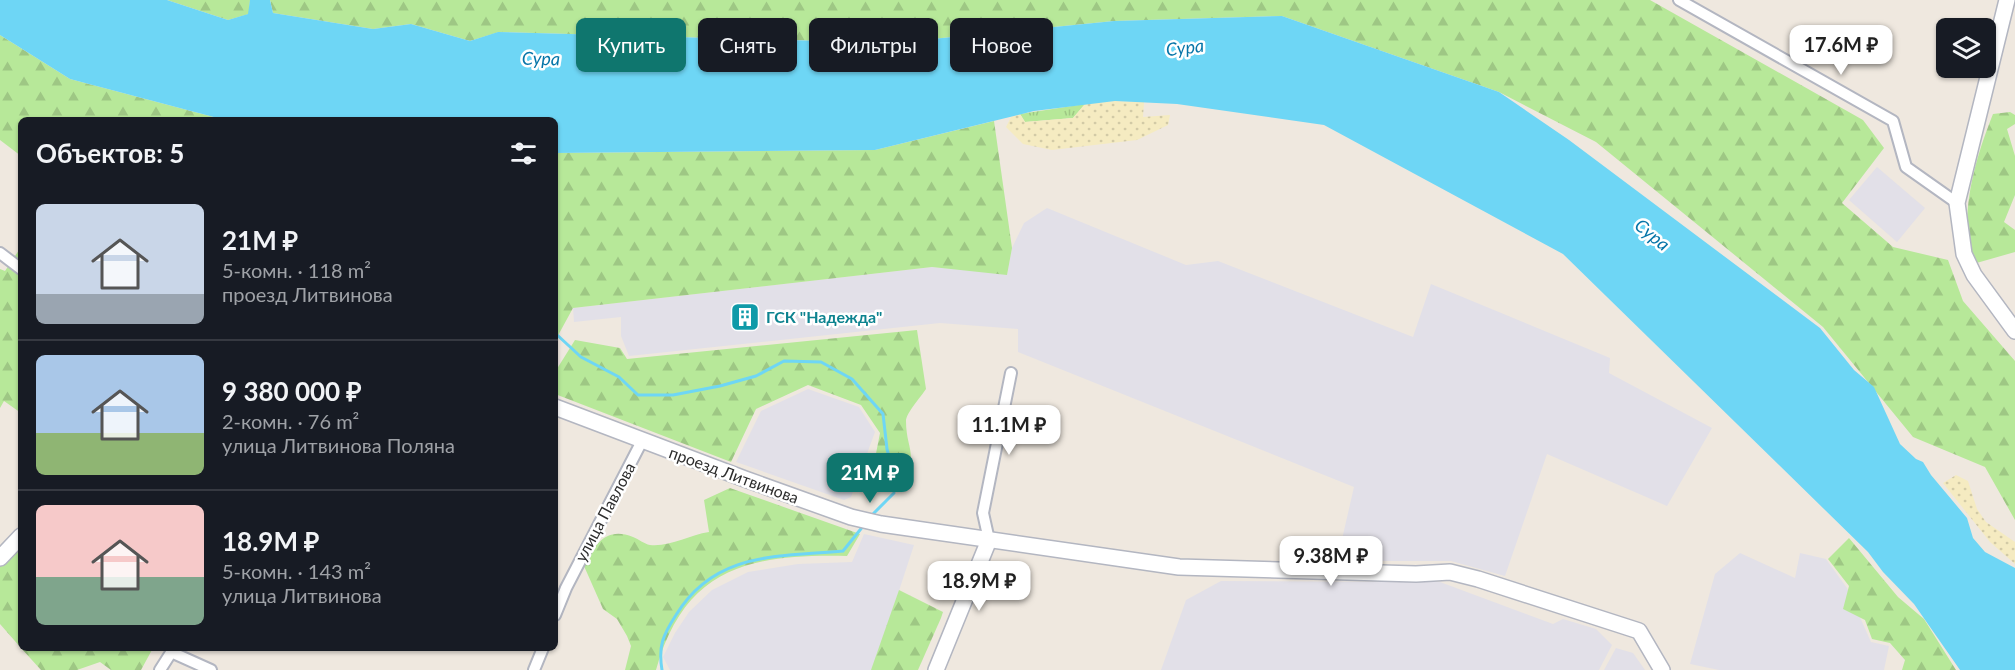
<!DOCTYPE html>
<html lang="ru">
<meta charset="utf-8">
<style>
:root{--surface:#171b24;--page:#20242c;--text:#f1f3f6;--muted:#9ea1a6;--line:#363941;--accent:#0f766e}
body{margin:0;font-family:Lato,sans-serif;background:var(--page);color:var(--text);height:100vh;display:flex;flex-direction:column;font-size:22px;white-space:nowrap}
*{box-sizing:border-box;margin:0}
p{font-size:20px;color:var(--muted)}
.icon{flex:none;width:33px;height:33px;fill:none;stroke:currentColor;stroke-width:2;stroke-linecap:round;stroke-linejoin:round}
.map{position:relative;flex:1;overflow:hidden}
.side{position:absolute;left:18px;top:117px;width:540px;height:534px;display:flex;flex-direction:column;background:var(--surface);border-radius:9px;box-shadow:0 2px 4px #0004}
.side>*{flex:none}
.top-card{position:absolute;left:576px;top:18px;width:570px;height:54px;display:flex;gap:12px}
.controls{position:absolute;left:1936px;top:18px;display:grid;gap:12px}
.controls a{display:grid;place-items:center;width:60px;height:60px;border-radius:9px;background:var(--surface);box-shadow:0 2px 4px #0004;font-size:30px}
.price{position:absolute;translate:-50% -51px;padding:0 14px;border-radius:12px;background:#fff;color:#222;font-size:20px;line-height:39px;filter:drop-shadow(0 2px 3px #0008)}
.price::after{content:'';position:absolute;left:50%;top:36px;width:18px;height:14px;margin-left:-9px;background:inherit;clip-path:polygon(0 0,100% 0,50% 100%)}
.price.on{background:var(--accent);color:#fff}
ul{padding:0;list-style:none}
li{display:flex;align-items:center;gap:18px;height:150px;padding:0 18px}
li+li{border-top:2px solid var(--line)}
li span{display:grid;place-items:center;flex:none;width:168px;height:120px;border-radius:9px;color:#555}
li>.icon{margin-inline-start:auto}
span .icon{width:72px;height:72px;fill:#fffc;stroke-width:1}
li b{font-size:26px}
h2{display:flex;justify-content:space-between;align-items:center;height:72px;padding:0 18px;font-size:26px}
.tag{padding:0 21px;border-radius:9px;background:var(--surface);box-shadow:0 2px 4px #0004;font-size:21px;line-height:54px}
.tag.on{background:var(--accent);color:#fff}
.map>svg:first-child{display:block}
</style>
<div class="map">
<svg width="2015" height="670" viewBox="0 0 2015 670">
<defs>
<pattern id="grass-tufts" width="24" height="20" patternUnits="userSpaceOnUse" patternTransform="scale(1.5)"><rect width="24" height="20" fill="#b7e899"/><path d="M3 7l-1-3M5 7V3M7 7l1-3M15 17l-1-3M17 17v-4M19 17l1-3" fill="none" stroke="#9ec784"/></pattern>
<pattern id="forest-firs" width="22" height="20" patternUnits="userSpaceOnUse" patternTransform="scale(1.5)"><rect width="22" height="20" fill="#b7e899"/><path d="M5 1l3.5 6h-7zM16 11l3.5 6h-7z" fill="#9ec784"/></pattern>
<pattern id="sand-dots" width="8" height="8" patternUnits="userSpaceOnUse" patternTransform="scale(1.5)"><rect width="8" height="8" fill="#f5ebc1"/><path d="M2 2h.1M6 6h.1" fill="none" stroke="#d2caa6" stroke-width="1.8" stroke-linecap="round"/></pattern>
</defs>
<rect width="100%" height="100%" fill="#efe8df"/>
<!-- industrial -->
<g fill="#e2e0e8">
<path d="M 1877,167 L 1925,208 L 1897,242 L 1849,200 Z"/>
<path d="M 1047,208 L 1186,265 L 1218,261 L 1413,337 L 1431,284 L 1610,358 L 1609,373 L 1712,428 L 1667,506 L 1547,454 L 1505,576 L 1451,561 L 1337,561 L 1354,487 L 1018,352 L 1018,329 L 940,323 L 629,356 L 621,336 L 621,317 L 574,322 L 573,308 L 932,267 L 1007,274 L 1012,248 L 1024,223 Z"/>
<path d="M 808,389 L 859,407 L 875,432 L 851,497 L 844,500 L 736,462 L 761,411 Z"/>
<path d="M 864,534 L 914,545 L 873,670 L 670,670 L 663,657 L 675,633 L 689,612 L 712,590 L 748,572 L 798,564 L 852,562 Z"/>
<path d="M 1740,553 L 1795,578 L 1800,553 L 1826,559 L 1847,588 L 1871,642 L 1889,646 L 1884,670 L 1719,670 L 1690,664 L 1715,574 Z"/>
<path d="M 1221,581 L 1440,582 L 1553,624 L 1563,619 L 1596,629 L 1612,645 L 1599,670 L 1161,670 L 1186,600 Z"/>
<path d="M 1616,648 L 1633,653 L 1645,670 L 1604,670 Z"/>
</g>
<!-- grass -->
<path fill="url(#grass-tufts)" d="M 1085,104 L 1073,118 L 1025,122 L 1020,114 Z"/>
<!-- forest -->
<g fill="url(#forest-firs)">
<path d="M 167,0 L 250,0 L 249,14 L 228,20 Z"/>
<path d="M 270,0 L 1650,0 L 1863,120 L 1884,148 L 1842,203 L 1893,247 L 1948,260 L 1963,301 L 2015,361 L 2015,520 L 1985,467 L 1913,437 L 1823,327 L 1596,142 L 1499,92 L 1282,16 L 1114,21 L 892,43 L 499,32 L 470,41 L 411,24 L 373,29 L 273,13 Z"/>
<path d="M 0,35 L 70,79 L 225,120 L 21,120 L 21,156 L 0,140 Z"/>
<path d="M 2010,112 L 2015,115 L 2015,124 L 2007,129 L 2015,156 L 2015,195 L 2004,222 L 2015,230 L 2015,252 L 1973,264 C 1958,217 1975,159 1993,114 Z"/>
<path d="M 994,121 L 1012,248 L 1007,275 L 932,267 L 573,308 L 555,341 L 555,153 L 875,150 Z"/>
<path d="M 21,247 L 21,413 L 4,401 L 0,408 L 0,269 L 5,271 Z"/>
<path d="M 917,330 L 926,389 C 921,397 906,413 906,421 C 906,454 925,460 888,482 L 872,474 L 880,433 L 861,405 L 808,385 L 756,409 L 731,462 L 555,394 L 555,372 L 575,340 L 620,348 L 627,359 Z"/>
<path d="M 730,488 L 860,534 L 847,556 C 750,554 685,567 656,670 L 625,670 L 631,646 L 627,636 L 617,619 L 603,609 L 584,566 C 594,545 606,526 633,537 C 639,539 644,544 650,545 C 670,547 689,535 709,532 L 704,500 Z"/>
<path d="M 1849,538 L 1898,597 L 1924,619 L 1956,670 L 1902,670 L 1905,660 L 1890,643 L 1872,639 L 1865,620 L 1843,609 L 1849,586 L 1828,559 Z"/>
<path d="M 21,544 L 21,648 L 0,624 L 0,566 Z"/>
<path d="M 899,590 L 943,612 L 941,618 L 918,670 L 871,670 Z"/>
<path d="M 21,648 L 153,648 L 141,670 L 111,670 L 100,662 L 77,670 L 41,670 Z"/>
</g>
<!-- sand -->
<g fill="url(#sand-dots)">
<path d="M 1115,101 L 1144,102 L 1143,117 L 1170,115 L 1168,125 L 1137,140 L 1052,150 L 1023,144 L 1006,127 L 1011,117 L 1020,114 L 1025,122 L 1073,118 L 1085,104 Z"/>
<path d="M 1956,475 L 1968,481 L 1977,509 L 1986,522 L 2015,542 L 2015,564 L 1990,542 L 1943,483 Z"/>
</g>
<!-- water -->
<path fill="#6ed6f5" d="M 0,0 L 167,0 L 228,20 L 248,14 L 250,0 L 270,0 L 273,13 L 373,29 L 411,24 L 470,41 L 498,32 L 892,43 L 1114,21 L 1282,16 L 1499,92 L 1569,140 L 1820,328 L 1854,370 L 1874,387 L 1900,444 L 1916,459 L 1923,462 L 1931,475 L 1967,518 L 1973,538 L 1985,552 L 2015,568 L 2015,670 L 1960,670 L 1914,604 L 1883,572 L 1868,552 L 1563,254 L 1324,125 L 1177,104 L 1115,101 L 1034,111 L 875,150 L 555,153 L 555,120 L 225,120 L 70,79 L 0,35 Z"/>
<g fill="none" stroke-linecap="round" stroke-linejoin="round">
<!-- stream -->
<g stroke="#6ed6f5" stroke-width="3">
<path d="M 555,333 L 581,357 L 619,377 L 638,395 L 673,395 L 720,386 L 756,376 L 784,361 L 821,362 L 852,379 L 883,414 L 887,449 L 895,479"/>
<path d="M 870,517 L 894,493"/>
<path d="M 662,670 C 658,646 663,635 676,615 C 715,551 778,557 843,551 L 864,525"/>
</g>
<!-- street casing -->
<g stroke="#b3b6c1" stroke-width="14">
<g id="street">
<path d="M 1679,0 L 1893,121 L 1906,167 L 1957,203"/>
<path d="M 0,253 L 21,269"/>
<path d="M 989,540 L 983,513 L 1011,373"/>
<path d="M 555,615 L 566,588 L 642,441"/>
<path d="M 171,652 L 211,670"/>
<path d="M 160,670 L 174,648"/>
<path d="M 534,670 L 543,648"/>
</g>
</g>
<!-- secondary casing -->
<g stroke="#b3b6c1" stroke-width="18">
<g id="secondary">
<path d="M 2007,0 L 1957,203 L 1964,254 L 1974,275 L 2015,331"/>
<path d="M 555,407 L 745,479 L 851,517 L 881,524 L 1179,567 L 1416,574 L 1450,572 L 1478,579 L 1639,631 L 1662,670"/>
<path d="M 0,558 L 21,536"/>
<path d="M 936,670 L 989,540"/>
</g>
</g>
<!-- street -->
<use href="#street" stroke="#fff" stroke-width="10"/>
<!-- secondary -->
<use href="#secondary" stroke="#fff" stroke-width="15"/>
</g>
<!-- icons -->
<defs>
<g id="building-square" transform="scale(1.5)"><rect x="-9" y="-9" width="18" height="18" rx="4" fill="#0f9aa8" stroke="#fff"/><path d="M-4-6H4V6H1V3H-1V6H-4ZM-2.5-4.3h1.7v1.8h-1.7ZM.8-4.3h1.7v1.8H.8ZM-2.5-1h1.7V.8h-1.7ZM.8-1h1.7V.8H.8Z" fill="#fff"/></g>
</defs>
<g fill-rule="evenodd">
<use href="#building-square" x="745" y="317"/>
</g>
<g text-anchor="middle" stroke-width="5" stroke-linejoin="round" paint-order="stroke">
<!-- culture labels -->
<g font-size="16" font-weight="bold" fill="#0d838f" stroke="#fff" text-anchor="start">
<text x="766" y="323">ГСК "Надежда"</text>
</g>
<!-- street labels -->
<g font-size="16" fill="#2d2d2d" stroke="#fff">
<text transform="translate(734 475) rotate(20)" y="6">проезд Литвинова</text>
<text transform="translate(605 512) rotate(-62)" y="6">улица Павлова</text>
</g>
<!-- water labels -->
<g font-size="18" font-style="italic" fill="#0675a8" stroke="#fff">
<text transform="translate(1185 48) rotate(-7)" y="6">Сура</text>
<text transform="translate(541 59) rotate(1)" y="6">Сура</text>
<text transform="translate(1652 235) rotate(39)" y="6">Сура</text>
</g>
</g>
</svg>
<div class="controls">
<a><svg class="icon" aria-label="layers" viewBox="0 0 24 24"><path d="M12 4l9 5-9 5-9-5zM3 14l9 5 9-5"/></svg></a>
</div>
<b class="price" style="left:1841px;top:76px">17.6M ₽</b>
<b class="price" style="left:1009px;top:456px">11.1M ₽</b>
<b class="price on" style="left:870px;top:504px">21M ₽</b>
<b class="price" style="left:1331px;top:587px">9.38M ₽</b>
<b class="price" style="left:979px;top:612px">18.9M ₽</b>
<div class="top-card">
<a class="tag on">Купить</a>
<a class="tag">Снять</a>
<a class="tag">Фильтры</a>
<a class="tag">Новое</a>
</div>
<section class="side">
<h2>Объектов: 5<svg class="icon" aria-label="filters" viewBox="0 0 24 24"><path d="M4 7h16M4 17h16"/><circle cx="9" cy="7" r="2"/><circle cx="15" cy="17" r="2"/></svg></h2>
<ul>
<li><span style="background:linear-gradient(#c9d6e8 75%,#9aa5b1 0)"><svg class="icon" aria-label="home" viewBox="0 0 24 24"><path d="M3 11l9-7 9 7M6 9v11h12V9"/></svg></span><div><b>21M ₽</b><p>5-комн. · 118 m²</p><p>проезд Литвинова</p></div></li>
<li><span style="background:linear-gradient(#a9c7e8 65%,#8fb573 0)"><svg class="icon" aria-label="home" viewBox="0 0 24 24"><path d="M3 11l9-7 9 7M6 9v11h12V9"/></svg></span><div><b>9 380 000 ₽</b><p>2-комн. · 76 m²</p><p>улица Литвинова Поляна</p></div></li>
<li><span style="background:linear-gradient(#f6c9c9 60%,#7fa58c 0)"><svg class="icon" aria-label="home" viewBox="0 0 24 24"><path d="M3 11l9-7 9 7M6 9v11h12V9"/></svg></span><div><b>18.9M ₽</b><p>5-комн. · 143 m²</p><p>улица Литвинова</p></div></li>
</ul>
</section>
</div>
